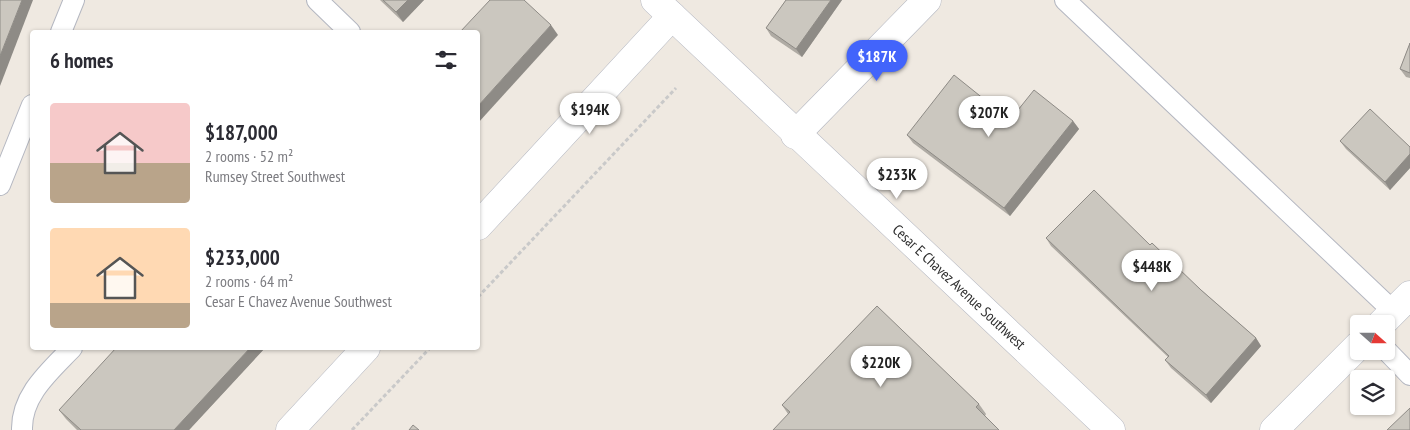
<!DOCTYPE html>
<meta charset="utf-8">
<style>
:root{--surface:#fff;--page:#f2f2f3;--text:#2b2b33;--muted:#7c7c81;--accent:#4264fb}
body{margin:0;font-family:"PT Sans Narrow",sans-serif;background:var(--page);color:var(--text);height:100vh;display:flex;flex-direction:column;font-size:19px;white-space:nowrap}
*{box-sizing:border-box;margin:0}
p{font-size:16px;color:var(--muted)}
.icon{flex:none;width:28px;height:28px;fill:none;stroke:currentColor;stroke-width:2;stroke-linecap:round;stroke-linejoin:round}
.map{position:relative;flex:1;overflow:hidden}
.panel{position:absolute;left:30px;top:30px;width:450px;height:320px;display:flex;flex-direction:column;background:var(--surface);border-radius:5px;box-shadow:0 1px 4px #0004}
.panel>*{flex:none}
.needle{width:32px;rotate:111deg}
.fabs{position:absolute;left:1350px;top:315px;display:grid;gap:10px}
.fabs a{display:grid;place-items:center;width:45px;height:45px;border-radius:5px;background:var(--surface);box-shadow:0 1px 4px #0004;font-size:25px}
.price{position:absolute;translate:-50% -42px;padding:0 11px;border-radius:18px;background:#fff;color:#222;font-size:16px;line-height:32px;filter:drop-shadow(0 1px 2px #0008)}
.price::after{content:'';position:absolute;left:50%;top:30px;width:15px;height:11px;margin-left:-8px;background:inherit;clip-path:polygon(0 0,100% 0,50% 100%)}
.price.active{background:var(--accent);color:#fff}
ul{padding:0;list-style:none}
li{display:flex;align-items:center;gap:15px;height:125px;padding:0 20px}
li span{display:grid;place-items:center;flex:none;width:140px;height:100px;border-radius:5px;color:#555}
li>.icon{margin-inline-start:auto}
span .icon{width:60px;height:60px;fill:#fffc;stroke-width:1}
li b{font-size:21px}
h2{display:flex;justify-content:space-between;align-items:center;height:60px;padding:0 20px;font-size:21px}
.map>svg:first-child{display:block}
</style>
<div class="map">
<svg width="1410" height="430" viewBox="0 0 1410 430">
<rect width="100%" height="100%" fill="#efe9e1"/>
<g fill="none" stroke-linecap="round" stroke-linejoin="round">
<!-- lane casing -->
<g stroke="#b4b7c1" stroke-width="22">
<g id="lane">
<path d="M 317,0 L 350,32"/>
<path d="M 1065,0 L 1393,311"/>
<path d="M 61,32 L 74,0"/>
<path d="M 0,185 L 32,105"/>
<path d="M 1386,350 L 1410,375"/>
<path d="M 22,430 C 21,395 50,371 72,348"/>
</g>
</g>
<!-- street casing -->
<g stroke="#b4b7c1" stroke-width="29">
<g id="street">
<path d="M 795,135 L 927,0"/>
<path d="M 478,226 L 672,16"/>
<path d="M 1381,324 L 1410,295"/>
<path d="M 290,430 L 366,348"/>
<path d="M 1274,430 L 1359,345"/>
</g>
</g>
<!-- secondary casing -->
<g stroke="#b4b7c1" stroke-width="29">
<path id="secondary" d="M 655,0 L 1111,430"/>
</g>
<!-- path -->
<g stroke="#c9c9c9" stroke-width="3" stroke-dasharray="4 2.5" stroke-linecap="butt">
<path d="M 478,297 L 676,88"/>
<path d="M 352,430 L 430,348"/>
</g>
<!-- lane -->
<use href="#lane" stroke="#fff" stroke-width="20"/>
<!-- street -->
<use href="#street" stroke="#fff" stroke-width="28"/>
<!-- secondary -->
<use href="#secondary" stroke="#fff" stroke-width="28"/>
</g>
<!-- wall -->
<g fill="#afaba4">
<path d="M 380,0 L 424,0 L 403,22 Z"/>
<path d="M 786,0 L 842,0 L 802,57 L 771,36 L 766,28 Z"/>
<path d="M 1410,43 L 1410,78 L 1406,77 L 1400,69 Z"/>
<path d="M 1010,120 L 1073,121 L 1079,129 L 1010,216 L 913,143 L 907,135 Z"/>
<path d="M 1340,141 L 1410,147 L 1410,168 L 1390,190 L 1346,149 Z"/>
<path d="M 1046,238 L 1150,245 L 1256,338 L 1261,346 L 1211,403 L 1171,368 L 1165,360 L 1168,357 L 1051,246 Z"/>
<path d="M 265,348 L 189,430 L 77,430 L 66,419 L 59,410 Z"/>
<path d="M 979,404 L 986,414 L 985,416 L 788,414 L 782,405 Z"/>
</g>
<!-- shaded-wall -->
<g fill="#8e8b86">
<path d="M 22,0 L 33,0 L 0,86 L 0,56 Z"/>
<path d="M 408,0 L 424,0 L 403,22 L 396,12 Z"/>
<path d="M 831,0 L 842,0 L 802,57 L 796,49 Z"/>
<path d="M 551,25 L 558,35 L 478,123 L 478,106 Z"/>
<path d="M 1073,121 L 1079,129 L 1010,216 L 1004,208 Z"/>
<path d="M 1410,154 L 1410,168 L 1390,190 L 1385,182 Z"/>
<path d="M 1256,338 L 1261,346 L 1211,403 L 1206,395 Z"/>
<path d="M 250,348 L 265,348 L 189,430 L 174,430 Z"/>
</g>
<!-- building -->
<g fill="#cbc7bf" stroke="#8e8b86">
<path d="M 0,0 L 22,0 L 0,56 Z"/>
<path d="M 383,0 L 408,0 L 396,12 Z"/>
<path d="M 490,0 L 524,0 L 551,25 L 478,106 L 478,32 L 460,32 Z"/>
<path d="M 786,0 L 831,0 L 796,49 L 766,28 Z"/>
<path d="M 1410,43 L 1410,73 L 1400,69 Z"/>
<path d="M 954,75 L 1010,120 L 1034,90 L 1073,121 L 1004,208 L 907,135 Z"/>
<path d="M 1370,109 L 1410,147 L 1410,154 L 1385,182 L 1340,141 Z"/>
<path d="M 1094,190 L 1150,245 L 1152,243 L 1201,290 L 1256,338 L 1206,395 L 1165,360 L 1169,356 L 1046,238 Z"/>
<path d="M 877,306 L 979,404 L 976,407 L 999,430 L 773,430 L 790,412 L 782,405 Z"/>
<path d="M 116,348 L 250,348 L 174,430 L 81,430 L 59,410 Z"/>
<path d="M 1410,408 L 1410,430 L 1387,430 Z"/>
<path d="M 413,425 L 419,430 L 409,430 Z"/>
</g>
<g text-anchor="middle" stroke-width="4" stroke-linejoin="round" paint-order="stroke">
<!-- street labels -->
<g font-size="15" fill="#2e2e2e" stroke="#fff">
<text transform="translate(959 287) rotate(43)" y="5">Cesar E Chavez Avenue Southwest</text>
</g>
</g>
</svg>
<div class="fabs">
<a><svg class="needle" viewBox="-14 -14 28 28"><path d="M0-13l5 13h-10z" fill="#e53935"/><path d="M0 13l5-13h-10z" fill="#7c7c81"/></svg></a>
<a><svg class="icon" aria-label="layers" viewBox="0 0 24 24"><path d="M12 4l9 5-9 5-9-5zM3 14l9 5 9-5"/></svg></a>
</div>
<b class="price active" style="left:877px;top:82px">$187K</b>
<b class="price" style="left:590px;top:135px">$194K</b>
<b class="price" style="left:989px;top:138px">$207K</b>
<b class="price" style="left:897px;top:200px">$233K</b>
<b class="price" style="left:1152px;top:292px">$448K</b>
<b class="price" style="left:881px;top:388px">$220K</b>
<section class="panel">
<h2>6 homes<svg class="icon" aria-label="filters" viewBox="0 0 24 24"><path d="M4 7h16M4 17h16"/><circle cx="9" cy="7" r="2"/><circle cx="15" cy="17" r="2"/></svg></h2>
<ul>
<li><span style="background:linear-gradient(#f6c9c9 60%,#b9a48a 0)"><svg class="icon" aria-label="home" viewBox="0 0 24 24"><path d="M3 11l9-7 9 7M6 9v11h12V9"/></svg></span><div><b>$187,000</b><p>2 rooms · 52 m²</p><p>Rumsey Street Southwest</p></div></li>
<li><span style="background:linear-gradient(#ffd9b3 75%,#b9a48a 0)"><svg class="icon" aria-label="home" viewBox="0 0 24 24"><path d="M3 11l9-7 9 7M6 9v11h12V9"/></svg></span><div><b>$233,000</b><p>2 rooms · 64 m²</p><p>Cesar E Chavez Avenue Southwest</p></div></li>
</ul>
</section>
</div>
